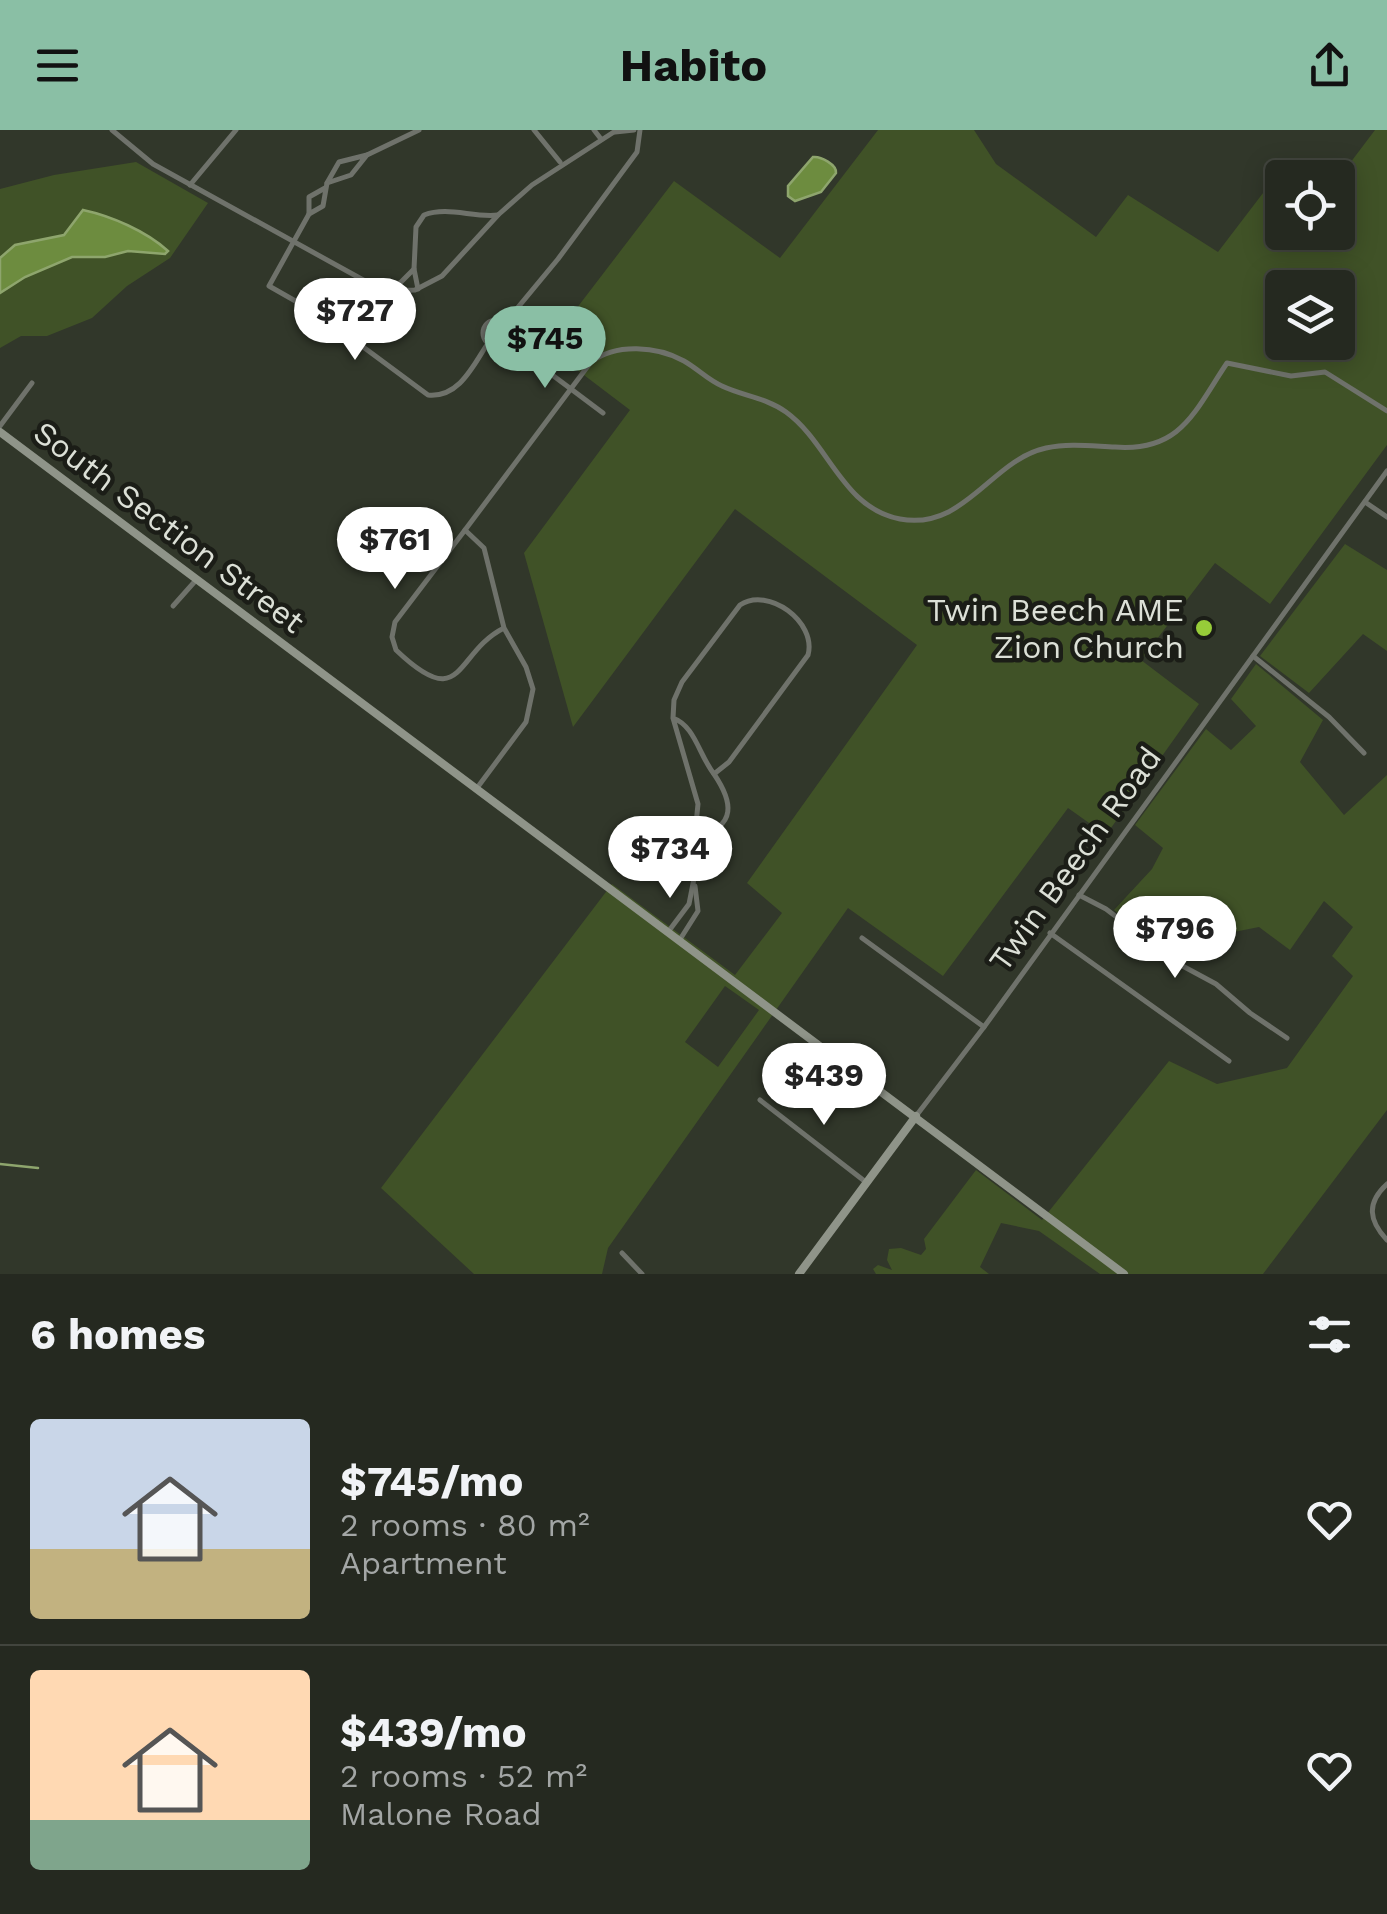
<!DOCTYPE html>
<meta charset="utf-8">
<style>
:root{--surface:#252920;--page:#2d3129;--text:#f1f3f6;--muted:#a3a6a5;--line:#42453e;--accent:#8abfa5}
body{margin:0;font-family:"Work Sans",sans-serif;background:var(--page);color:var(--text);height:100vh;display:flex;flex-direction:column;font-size:38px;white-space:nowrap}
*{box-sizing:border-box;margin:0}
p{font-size:32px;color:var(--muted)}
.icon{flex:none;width:55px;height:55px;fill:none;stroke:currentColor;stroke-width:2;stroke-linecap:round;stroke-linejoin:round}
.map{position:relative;height:1144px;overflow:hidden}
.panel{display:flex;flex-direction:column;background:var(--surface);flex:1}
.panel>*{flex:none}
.tools{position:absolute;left:1265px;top:30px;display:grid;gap:20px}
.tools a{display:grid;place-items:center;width:90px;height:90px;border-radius:10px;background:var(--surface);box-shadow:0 5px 25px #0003,0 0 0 2px var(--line);font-size:50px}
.price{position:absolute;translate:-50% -85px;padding:0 22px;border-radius:35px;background:#fff;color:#222;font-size:32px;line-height:65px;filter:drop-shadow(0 2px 5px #0008)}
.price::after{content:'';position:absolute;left:50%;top:60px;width:30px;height:22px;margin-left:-15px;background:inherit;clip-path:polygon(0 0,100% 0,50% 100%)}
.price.selected{background:var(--accent);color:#111}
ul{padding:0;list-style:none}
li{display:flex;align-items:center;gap:30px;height:250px;padding:0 30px}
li+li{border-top:2px solid var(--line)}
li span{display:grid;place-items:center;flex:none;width:280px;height:200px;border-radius:10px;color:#555}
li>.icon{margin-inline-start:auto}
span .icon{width:120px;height:120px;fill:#fffc;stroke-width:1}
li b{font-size:42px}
h2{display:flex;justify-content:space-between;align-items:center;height:120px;padding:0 30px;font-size:42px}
header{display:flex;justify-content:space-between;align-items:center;height:130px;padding:0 30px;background:var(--accent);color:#111;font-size:45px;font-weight:700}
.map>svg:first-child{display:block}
</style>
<header><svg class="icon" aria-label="menu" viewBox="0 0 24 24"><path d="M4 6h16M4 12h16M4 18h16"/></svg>Habito<svg class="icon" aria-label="share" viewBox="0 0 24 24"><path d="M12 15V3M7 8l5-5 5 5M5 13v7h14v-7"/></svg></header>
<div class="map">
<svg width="1387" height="1144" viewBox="0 0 1387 1144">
<rect width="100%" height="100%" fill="#31372a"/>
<!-- green -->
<g fill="#405227" fill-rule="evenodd">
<path d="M 878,0 L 974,0 L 996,34 L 1096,107 L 1128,65 L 1218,122 L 1273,50 L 1282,59 L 1282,102 L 1338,102 L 1338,49 L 1375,0 L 1387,0 L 1387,315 L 1270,474 L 1215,433 L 1141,530 L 1199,574 L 1106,705 L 1068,678 L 943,846 L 848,778 L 608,1118 L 602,1144 L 474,1144 L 381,1058 L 612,754 L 735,845 L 782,783 L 747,753 L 917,515 L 735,379 L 573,597 L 524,423 L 630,280 L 547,217 L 674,51 L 780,128 ZM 1282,158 L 1338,158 L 1338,212 L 1282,212 ZM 725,856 L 759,880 L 718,937 L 685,912 Z"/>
<path d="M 136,32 L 208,73 L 170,128 L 127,156 L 92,188 L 47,206 L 21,206 L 0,218 L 0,59 L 54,45 Z"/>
<path d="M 1345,414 L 1387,440 L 1387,521 L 1363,504 L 1309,563 L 1260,526 Z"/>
<path d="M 1256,534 L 1323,590 L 1300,632 L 1344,685 L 1387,645 L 1387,980 L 1263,1144 L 1100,1144 L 1039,1101 L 1001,1093 L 980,1137 L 989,1144 L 876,1144 L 873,1139 L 878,1135 L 892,1140 L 887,1130 L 889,1119 L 901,1118 L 921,1125 L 926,1119 L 924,1109 L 976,1040 L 1042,1090 L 1169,931 L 1217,954 L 1287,938 L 1353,846 L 1332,826 L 1353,797 L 1324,771 L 1290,820 L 1259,797 L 1224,804 L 1196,829 L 1181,830 L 1139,801 L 1114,780 L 1152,739 L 1163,718 L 1135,695 L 1206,599 L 1231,620 L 1256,596 L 1231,569 Z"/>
</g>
<!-- water -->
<g fill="#6d8c3f" stroke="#8ea56d" stroke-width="2.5">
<path d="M 813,27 C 821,26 837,35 836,43 L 821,62 L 795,71 L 788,66 L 788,56 Z"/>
<path d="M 83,80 C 111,86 146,101 168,121 L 165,124 L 128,121 L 105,127 L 72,127 L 25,147 L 0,163 L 0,128 L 15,115 L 64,105 Z"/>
</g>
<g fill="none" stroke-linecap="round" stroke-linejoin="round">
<!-- stream -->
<path stroke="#8ea56d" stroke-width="2.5" d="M 0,1034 L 38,1038"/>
<!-- street -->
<g stroke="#6f726b" stroke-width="5">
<path d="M 112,0 L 153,34 L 376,157 L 388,161 L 415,160 L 442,146 L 498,85 L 532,55 L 617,0"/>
<path d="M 534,0 L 560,32"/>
<path d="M 594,0 L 601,9"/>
<path d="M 615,2 L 634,0"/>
<path d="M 367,25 L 351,45 L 327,53 L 339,32 L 367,25 L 419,0"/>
<path d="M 190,55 L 236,0"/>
<path d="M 325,58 L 309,67 L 309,84 L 323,76 L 327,53"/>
<path d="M 309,84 L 269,156 L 320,185 L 428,265 C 459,268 473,236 488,213"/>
<path d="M 414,139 L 416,97 L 424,85 C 448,76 473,88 498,85"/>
<path d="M 379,157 L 400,153 L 414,139 L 418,159"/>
<circle cx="496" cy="203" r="13"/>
<path d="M 505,193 L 558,129 L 637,22 L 640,0"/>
<path d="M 507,211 L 603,283"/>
<path d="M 0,296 L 32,253"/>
<path d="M 1365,372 L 1387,387"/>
<path d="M 465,400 L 591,232 C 616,213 657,216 684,231 C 698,239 708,250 722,256 C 743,266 767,268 786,282 C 829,313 842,378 900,389 C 965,401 991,330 1046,318 C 1069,313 1091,316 1115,317 C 1181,322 1194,282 1227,233 L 1291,246 L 1325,242 L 1387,281"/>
<path d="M 173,476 L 197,449"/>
<path d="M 1253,526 L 1329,587 L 1364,623"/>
<path d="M 477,658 L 526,592 L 533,559 L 526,537 L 504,498 L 484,418 L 465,400 L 395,492 L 392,507 L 396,520 C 464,585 454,523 504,498"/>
<path d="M 698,706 C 737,696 733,672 714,644"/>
<path d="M 1079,765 L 1106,779 L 1177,833 L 1216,854 L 1250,883 L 1287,908"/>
<path d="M 668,802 L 689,774 L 700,718 L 696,694 L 698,674 L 673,588 L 674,570 L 682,552 L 740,475 C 768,456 817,492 808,525 L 729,632 L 714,644 C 699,625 695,596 673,588"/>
<path d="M 1050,803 L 1229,931"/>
<path d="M 862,808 L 984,897"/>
<path d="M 679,811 L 698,781 L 695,756"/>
<path d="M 760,970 L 867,1053"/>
<path d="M 916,986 L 984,897 L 1387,341"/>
<path d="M 1387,1054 C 1366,1073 1369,1091 1387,1110"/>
<path d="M 622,1123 L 642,1144"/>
</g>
<!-- secondary -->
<g stroke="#8f9489" stroke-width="8">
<path d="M 0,302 L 1124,1144"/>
<path d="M 799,1144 L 916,986"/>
</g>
</g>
<!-- markers -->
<circle fill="#97cc39" stroke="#1b1d17" stroke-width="4" cx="1204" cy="498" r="10"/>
<g text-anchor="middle" stroke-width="9" stroke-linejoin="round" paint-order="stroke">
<!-- street labels -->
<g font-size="32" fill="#dce0d7" stroke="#1b1d17">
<text transform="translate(169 397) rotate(37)" y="11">South Section Street</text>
<text transform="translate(1075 729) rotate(-54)" y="11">Twin Beech Road</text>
</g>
<!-- poi labels -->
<g font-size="32" fill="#dce0d7" stroke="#1b1d17" text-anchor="end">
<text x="1184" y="491">Twin Beech AME<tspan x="1184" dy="37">Zion Church</tspan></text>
</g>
</g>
</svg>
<div class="tools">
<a><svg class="icon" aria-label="locate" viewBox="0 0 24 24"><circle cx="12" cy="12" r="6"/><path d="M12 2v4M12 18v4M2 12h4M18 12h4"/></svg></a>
<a><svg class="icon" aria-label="layers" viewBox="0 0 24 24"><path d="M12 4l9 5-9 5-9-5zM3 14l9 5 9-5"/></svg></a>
</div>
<b class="price" style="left:355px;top:233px">$727</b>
<b class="price selected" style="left:545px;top:261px">$745</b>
<b class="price" style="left:395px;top:462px">$761</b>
<b class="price" style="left:670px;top:771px">$734</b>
<b class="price" style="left:1175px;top:851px">$796</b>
<b class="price" style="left:824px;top:998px">$439</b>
</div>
<section class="panel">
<h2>6 homes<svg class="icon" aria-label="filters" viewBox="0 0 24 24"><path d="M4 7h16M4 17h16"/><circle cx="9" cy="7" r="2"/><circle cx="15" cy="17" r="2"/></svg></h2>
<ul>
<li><span style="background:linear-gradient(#c9d6e8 65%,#c2b280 0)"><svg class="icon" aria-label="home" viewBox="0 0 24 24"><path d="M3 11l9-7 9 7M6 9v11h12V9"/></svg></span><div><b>$745/mo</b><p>2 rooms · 80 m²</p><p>Apartment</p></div><svg class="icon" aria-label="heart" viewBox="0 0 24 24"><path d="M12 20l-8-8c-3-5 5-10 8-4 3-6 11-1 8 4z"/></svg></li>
<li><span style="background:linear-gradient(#ffd9b3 75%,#7fa58c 0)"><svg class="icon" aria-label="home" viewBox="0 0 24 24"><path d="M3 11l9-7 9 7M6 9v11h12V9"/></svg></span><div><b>$439/mo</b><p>2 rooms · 52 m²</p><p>Malone Road</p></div><svg class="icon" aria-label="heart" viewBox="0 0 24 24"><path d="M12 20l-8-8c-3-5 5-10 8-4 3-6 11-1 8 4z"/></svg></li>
</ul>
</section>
